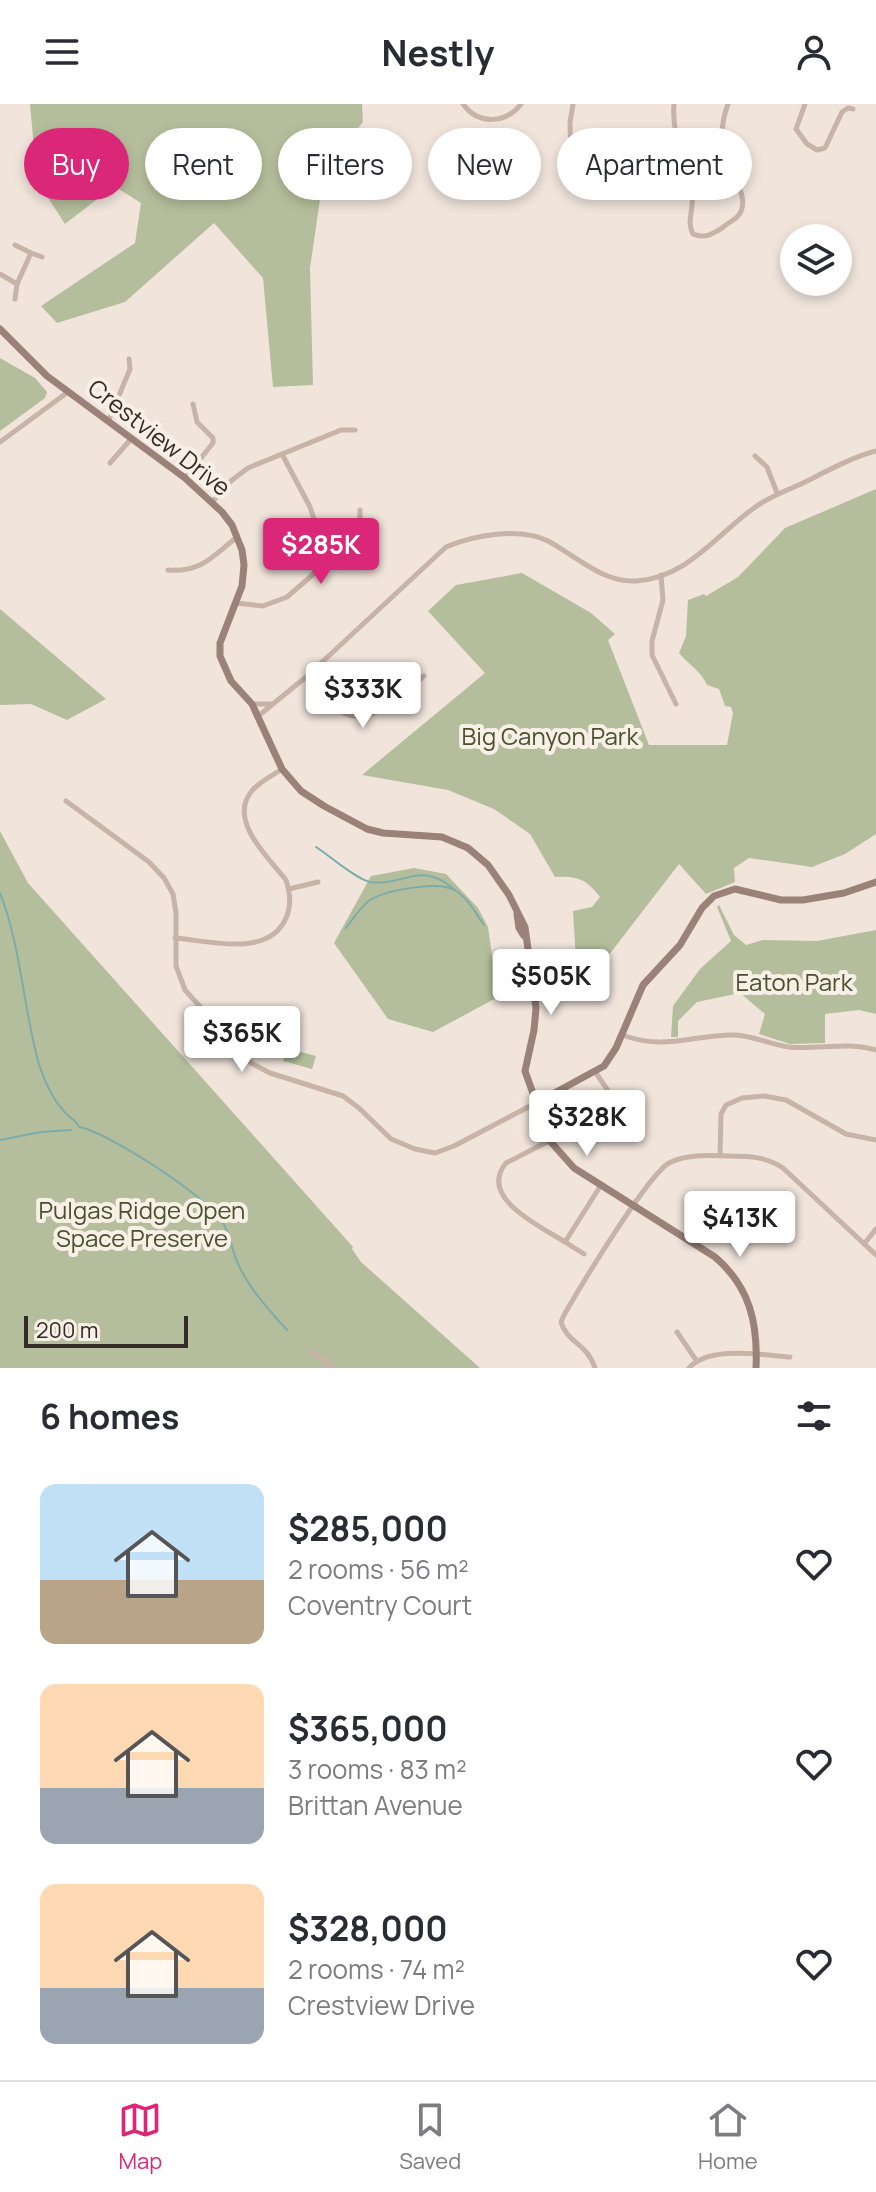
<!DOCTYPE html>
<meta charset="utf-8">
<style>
:root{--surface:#fff;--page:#f2f2f3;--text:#2b2b33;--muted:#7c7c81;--line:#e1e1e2;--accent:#db2777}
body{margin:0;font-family:Manrope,sans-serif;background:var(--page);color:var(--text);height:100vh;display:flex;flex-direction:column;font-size:30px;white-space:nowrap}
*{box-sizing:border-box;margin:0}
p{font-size:26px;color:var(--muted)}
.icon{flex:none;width:44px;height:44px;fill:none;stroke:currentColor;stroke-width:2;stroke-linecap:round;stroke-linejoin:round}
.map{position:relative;height:1264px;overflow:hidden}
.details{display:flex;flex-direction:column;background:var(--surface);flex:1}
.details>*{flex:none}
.guide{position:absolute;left:24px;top:24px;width:828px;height:72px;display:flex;gap:16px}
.fabs{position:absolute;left:780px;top:120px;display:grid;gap:16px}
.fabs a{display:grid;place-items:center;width:72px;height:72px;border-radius:50%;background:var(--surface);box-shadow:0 4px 12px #0003;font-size:40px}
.scale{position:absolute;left:24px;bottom:20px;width:164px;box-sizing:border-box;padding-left:8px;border:4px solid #342a27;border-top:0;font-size:22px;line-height:28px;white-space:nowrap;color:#342a27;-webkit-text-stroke:6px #f8efe7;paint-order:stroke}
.price{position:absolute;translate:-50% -68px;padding:0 18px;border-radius:8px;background:#fff;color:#222;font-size:26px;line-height:52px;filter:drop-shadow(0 2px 4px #0008)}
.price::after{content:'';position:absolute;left:50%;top:48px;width:24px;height:18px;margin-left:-12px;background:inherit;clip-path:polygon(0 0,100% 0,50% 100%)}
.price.active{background:var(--accent);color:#fff}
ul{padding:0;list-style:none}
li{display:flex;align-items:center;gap:24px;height:200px;padding:0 40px}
li span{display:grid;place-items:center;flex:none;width:224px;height:160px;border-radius:16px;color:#555}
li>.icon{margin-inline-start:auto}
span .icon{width:96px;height:96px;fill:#fffc;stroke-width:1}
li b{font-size:34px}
h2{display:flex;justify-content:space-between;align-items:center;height:96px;padding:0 40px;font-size:34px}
.pill{padding:0 28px;border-radius:36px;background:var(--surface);box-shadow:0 4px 12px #0003;font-size:28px;line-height:72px}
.pill.active{background:var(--accent);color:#fff}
header{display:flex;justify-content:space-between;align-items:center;height:104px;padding:0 40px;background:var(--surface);font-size:36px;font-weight:700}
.tab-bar{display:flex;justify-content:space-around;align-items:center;height:112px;border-top:2px solid var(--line);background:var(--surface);font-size:22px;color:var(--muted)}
.tab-bar a{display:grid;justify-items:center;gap:4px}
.tab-bar .active{color:var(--accent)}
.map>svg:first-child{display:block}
</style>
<header><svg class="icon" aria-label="menu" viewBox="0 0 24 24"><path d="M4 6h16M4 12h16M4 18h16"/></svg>Nestly<svg class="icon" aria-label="person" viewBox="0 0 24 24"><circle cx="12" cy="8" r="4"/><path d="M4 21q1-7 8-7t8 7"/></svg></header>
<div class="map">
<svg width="876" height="1264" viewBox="0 0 876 1264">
<rect width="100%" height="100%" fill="#f0e4db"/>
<!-- green -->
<g fill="#b5be9c">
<path d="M 30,0 L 362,0 L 363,18 L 324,68 L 310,164 L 313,281 L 273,283 L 263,174 L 214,119 L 125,198 L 57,219 L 41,202 L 135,139 L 141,99 L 114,82 L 65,120 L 37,77 Z"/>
<path d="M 0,254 L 35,274 L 47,288 L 45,294 L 0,327 Z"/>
<path d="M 876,385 L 876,730 L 845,750 L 812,763 L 749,754 L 734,764 L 735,778 L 706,790 L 679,760 L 578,891 L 573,807 L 592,803 L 600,793 C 586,775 578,772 555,773 L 530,730 L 494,705 L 448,686 L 362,671 L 485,569 L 428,507 L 456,481 L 522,469 L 591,509 L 615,530 L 608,536 L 649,641 L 727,641 L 733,609 L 731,603 L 725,602 L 719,585 L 707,581 C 701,567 689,561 679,549 L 686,532 L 688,496 L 704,490 L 706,492 L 738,473 L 785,424 Z"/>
<path d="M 0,505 L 106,595 L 67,616 L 31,600 L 0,601 Z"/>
<path d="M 0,727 L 28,779 L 353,1143 L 352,1145 L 361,1158 L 480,1264 L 0,1264 Z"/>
<path d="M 414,764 L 446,770 L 478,804 L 488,823 L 498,893 L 433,928 L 388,915 L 334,839 L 371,772 Z"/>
<path d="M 719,801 L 734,831 L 746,841 L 763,836 L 817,837 L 876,826 L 876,910 L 859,906 L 825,910 L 825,939 L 790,940 L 759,930 L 765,910 L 740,889 L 697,898 L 678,917 L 678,933 L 671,933 L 673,902 L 700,865 L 731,837 L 717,803 Z"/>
<path d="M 286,944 L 316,952 L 312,965 L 283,957 Z"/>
</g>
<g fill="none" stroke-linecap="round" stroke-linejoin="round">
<!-- stream -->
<g stroke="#7bacaa" stroke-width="2">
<path d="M 316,743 C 330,752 356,775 370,778 C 404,783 420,755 455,786"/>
<path d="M 0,789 C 21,843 23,901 38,957 C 43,973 51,993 63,1006 C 68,1013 75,1015 79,1023 C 108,1028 206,1092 222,1117 C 230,1130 232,1148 239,1162 C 251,1187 269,1206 287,1226"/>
<path d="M 346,824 C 353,815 360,803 370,796 C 387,786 439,776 456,787 C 468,794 476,810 484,821"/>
<path d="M 0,1036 L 41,1028 L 71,1026"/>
</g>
<!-- street -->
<g stroke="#c7b3a7" stroke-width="5">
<path d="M 463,0 C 478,21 506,20 521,0"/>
<path d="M 674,0 C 671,33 688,61 692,93 C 694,106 686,117 693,130 C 705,135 712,130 722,124 C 726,120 733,117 737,113 C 755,96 725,61 723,43 C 721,29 723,13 728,0"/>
<path d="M 805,0 L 796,25 L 807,40 L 817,46 L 825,44 L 842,8 L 848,4 L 853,5"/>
<path d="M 571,59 L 570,19 L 573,0"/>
<path d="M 31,149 L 42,153"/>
<path d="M 0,170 L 17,180 L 31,149 L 15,141"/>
<path d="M 15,195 L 17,180"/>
<path d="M 108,318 L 130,265 L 129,255"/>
<path d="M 0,338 L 68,288"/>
<path d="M 282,350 L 310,403 L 328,457"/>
<path d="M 755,352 L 767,363 L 777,389"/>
<path d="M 110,359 L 131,335"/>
<path d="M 185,374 L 213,339 L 213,334 L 197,318 L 193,300"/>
<path d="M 212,398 L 232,376 L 248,364 L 341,326 L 355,326"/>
<path d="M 168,466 C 201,469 213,452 237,433"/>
<path d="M 661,471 L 663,496 L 652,537 L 652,551 L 676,600"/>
<path d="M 236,499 L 263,502 L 287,493 L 353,436 L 360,419 L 360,406"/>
<path d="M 306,573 C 316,583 325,596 337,605 C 367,628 401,590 424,572"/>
<path d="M 252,600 L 272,600"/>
<path d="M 257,613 L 306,573 L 446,443 C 474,431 520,423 548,437 C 576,452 603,479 636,477 C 687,474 716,431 754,404 C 770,392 786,387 803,379 C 827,367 850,354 876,347"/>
<path d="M 66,697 L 149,758 L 164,774 L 173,790 L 176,809 L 176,862 L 185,886 L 251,959 L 270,969 L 343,992 L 359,1004 L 391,1035 L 415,1045 L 435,1049 L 454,1042 L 536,999"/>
<path d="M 289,785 L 318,778"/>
<path d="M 175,834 C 209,837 269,854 286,814 C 292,801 290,788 286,776 C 269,754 228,717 251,688 C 258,678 272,672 282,665"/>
<path d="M 622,931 C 667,947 690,931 733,931 C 753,931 770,941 789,943 C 818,946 847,937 876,946"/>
<path d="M 596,969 L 621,1006"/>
<path d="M 549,1037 L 506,1059 C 477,1094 542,1123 565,1138 L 601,1081"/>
<path d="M 720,1051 L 721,1010 L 726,1001 L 742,994 L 764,992 L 786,996 L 846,1030 L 876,1036"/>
<path d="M 565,1138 L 584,1150"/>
<path d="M 864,1140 L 876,1125"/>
<path d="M 677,1228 L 696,1256"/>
<path d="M 312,1248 L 333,1264"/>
<path d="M 595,1264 C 587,1239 567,1239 561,1218 L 564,1211 C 580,1183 647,1072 669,1059 C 686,1050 712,1051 730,1052 C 751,1052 766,1053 783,1064 L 876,1151"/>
<path d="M 689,1264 C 709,1241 762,1251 790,1253"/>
</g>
<!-- secondary -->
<g stroke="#9b8279" stroke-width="7">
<path d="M 0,225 L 47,272 L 185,374 L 222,408 L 232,421 L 242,446 L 244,461 L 242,482 L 220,539 L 220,552 L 231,577 L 252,600 L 282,665 L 301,687 L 324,702 L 367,725 L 383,729 L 442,733 L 468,744 L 488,761 L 509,791 L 525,823 L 536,904 L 534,926 L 525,967 L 550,1037 L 574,1064 L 715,1153 C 750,1183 758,1219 756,1264"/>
<path d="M 517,810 L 519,824 L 524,832"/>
<path d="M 536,999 L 604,962 L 616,944 L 643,881 L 680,841 L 702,804 L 714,792 L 735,785 L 781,796 L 803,796 L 844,789 L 876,778"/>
</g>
</g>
<g text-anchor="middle" stroke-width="8" stroke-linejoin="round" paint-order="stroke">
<!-- street labels -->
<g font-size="24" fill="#342a27" stroke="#f8efe7">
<text transform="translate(159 334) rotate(38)" y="8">Crestview Drive</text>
</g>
<!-- park labels -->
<g font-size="24" fill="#47512d" stroke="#f8efe7">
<text x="550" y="641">Big Canyon Park</text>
<text x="794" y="887">Eaton Park</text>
<text x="142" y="1115">Pulgas Ridge Open<tspan x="142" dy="28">Space Preserve</tspan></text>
</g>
</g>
</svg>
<div class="fabs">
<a><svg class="icon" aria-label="layers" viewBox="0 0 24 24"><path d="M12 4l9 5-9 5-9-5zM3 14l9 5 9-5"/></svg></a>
</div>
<div class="scale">200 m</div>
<b class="price active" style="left:321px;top:482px">$285K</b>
<b class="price" style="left:363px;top:626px">$333K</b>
<b class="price" style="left:551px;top:913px">$505K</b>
<b class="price" style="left:242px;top:970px">$365K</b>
<b class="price" style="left:587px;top:1054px">$328K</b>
<b class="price" style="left:740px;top:1155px">$413K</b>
<div class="guide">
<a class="pill active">Buy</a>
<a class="pill">Rent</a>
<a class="pill">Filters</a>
<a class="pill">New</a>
<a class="pill">Apartment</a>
</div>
</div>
<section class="details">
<h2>6 homes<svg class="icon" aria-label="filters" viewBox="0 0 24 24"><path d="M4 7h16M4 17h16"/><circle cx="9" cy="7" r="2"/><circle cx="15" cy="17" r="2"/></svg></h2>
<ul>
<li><span style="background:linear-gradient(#bfe0f5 60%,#b9a48a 0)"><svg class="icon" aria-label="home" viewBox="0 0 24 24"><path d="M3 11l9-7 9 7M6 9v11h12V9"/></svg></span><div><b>$285,000</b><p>2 rooms · 56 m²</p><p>Coventry Court</p></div><svg class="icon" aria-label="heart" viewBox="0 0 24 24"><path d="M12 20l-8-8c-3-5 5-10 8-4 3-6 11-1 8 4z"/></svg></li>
<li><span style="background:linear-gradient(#ffd9b3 65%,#9aa5b1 0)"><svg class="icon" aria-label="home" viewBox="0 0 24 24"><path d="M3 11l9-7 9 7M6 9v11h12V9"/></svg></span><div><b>$365,000</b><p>3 rooms · 83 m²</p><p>Brittan Avenue</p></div><svg class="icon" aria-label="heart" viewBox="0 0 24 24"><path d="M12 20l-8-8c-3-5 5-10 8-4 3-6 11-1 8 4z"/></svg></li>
<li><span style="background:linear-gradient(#ffd9b3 65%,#9aa5b1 0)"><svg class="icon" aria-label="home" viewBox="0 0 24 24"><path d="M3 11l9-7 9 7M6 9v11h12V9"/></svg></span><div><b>$328,000</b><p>2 rooms · 74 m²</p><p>Crestview Drive</p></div><svg class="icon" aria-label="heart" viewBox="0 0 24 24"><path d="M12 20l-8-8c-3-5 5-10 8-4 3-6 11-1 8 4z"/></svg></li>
</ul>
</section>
<nav class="tab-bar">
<a class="active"><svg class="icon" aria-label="map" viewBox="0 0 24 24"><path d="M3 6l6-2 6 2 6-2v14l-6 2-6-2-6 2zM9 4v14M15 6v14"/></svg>Map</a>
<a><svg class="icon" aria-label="saved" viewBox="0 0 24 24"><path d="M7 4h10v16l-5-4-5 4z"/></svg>Saved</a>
<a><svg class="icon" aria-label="home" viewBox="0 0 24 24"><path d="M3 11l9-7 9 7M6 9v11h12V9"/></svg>Home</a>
</nav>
